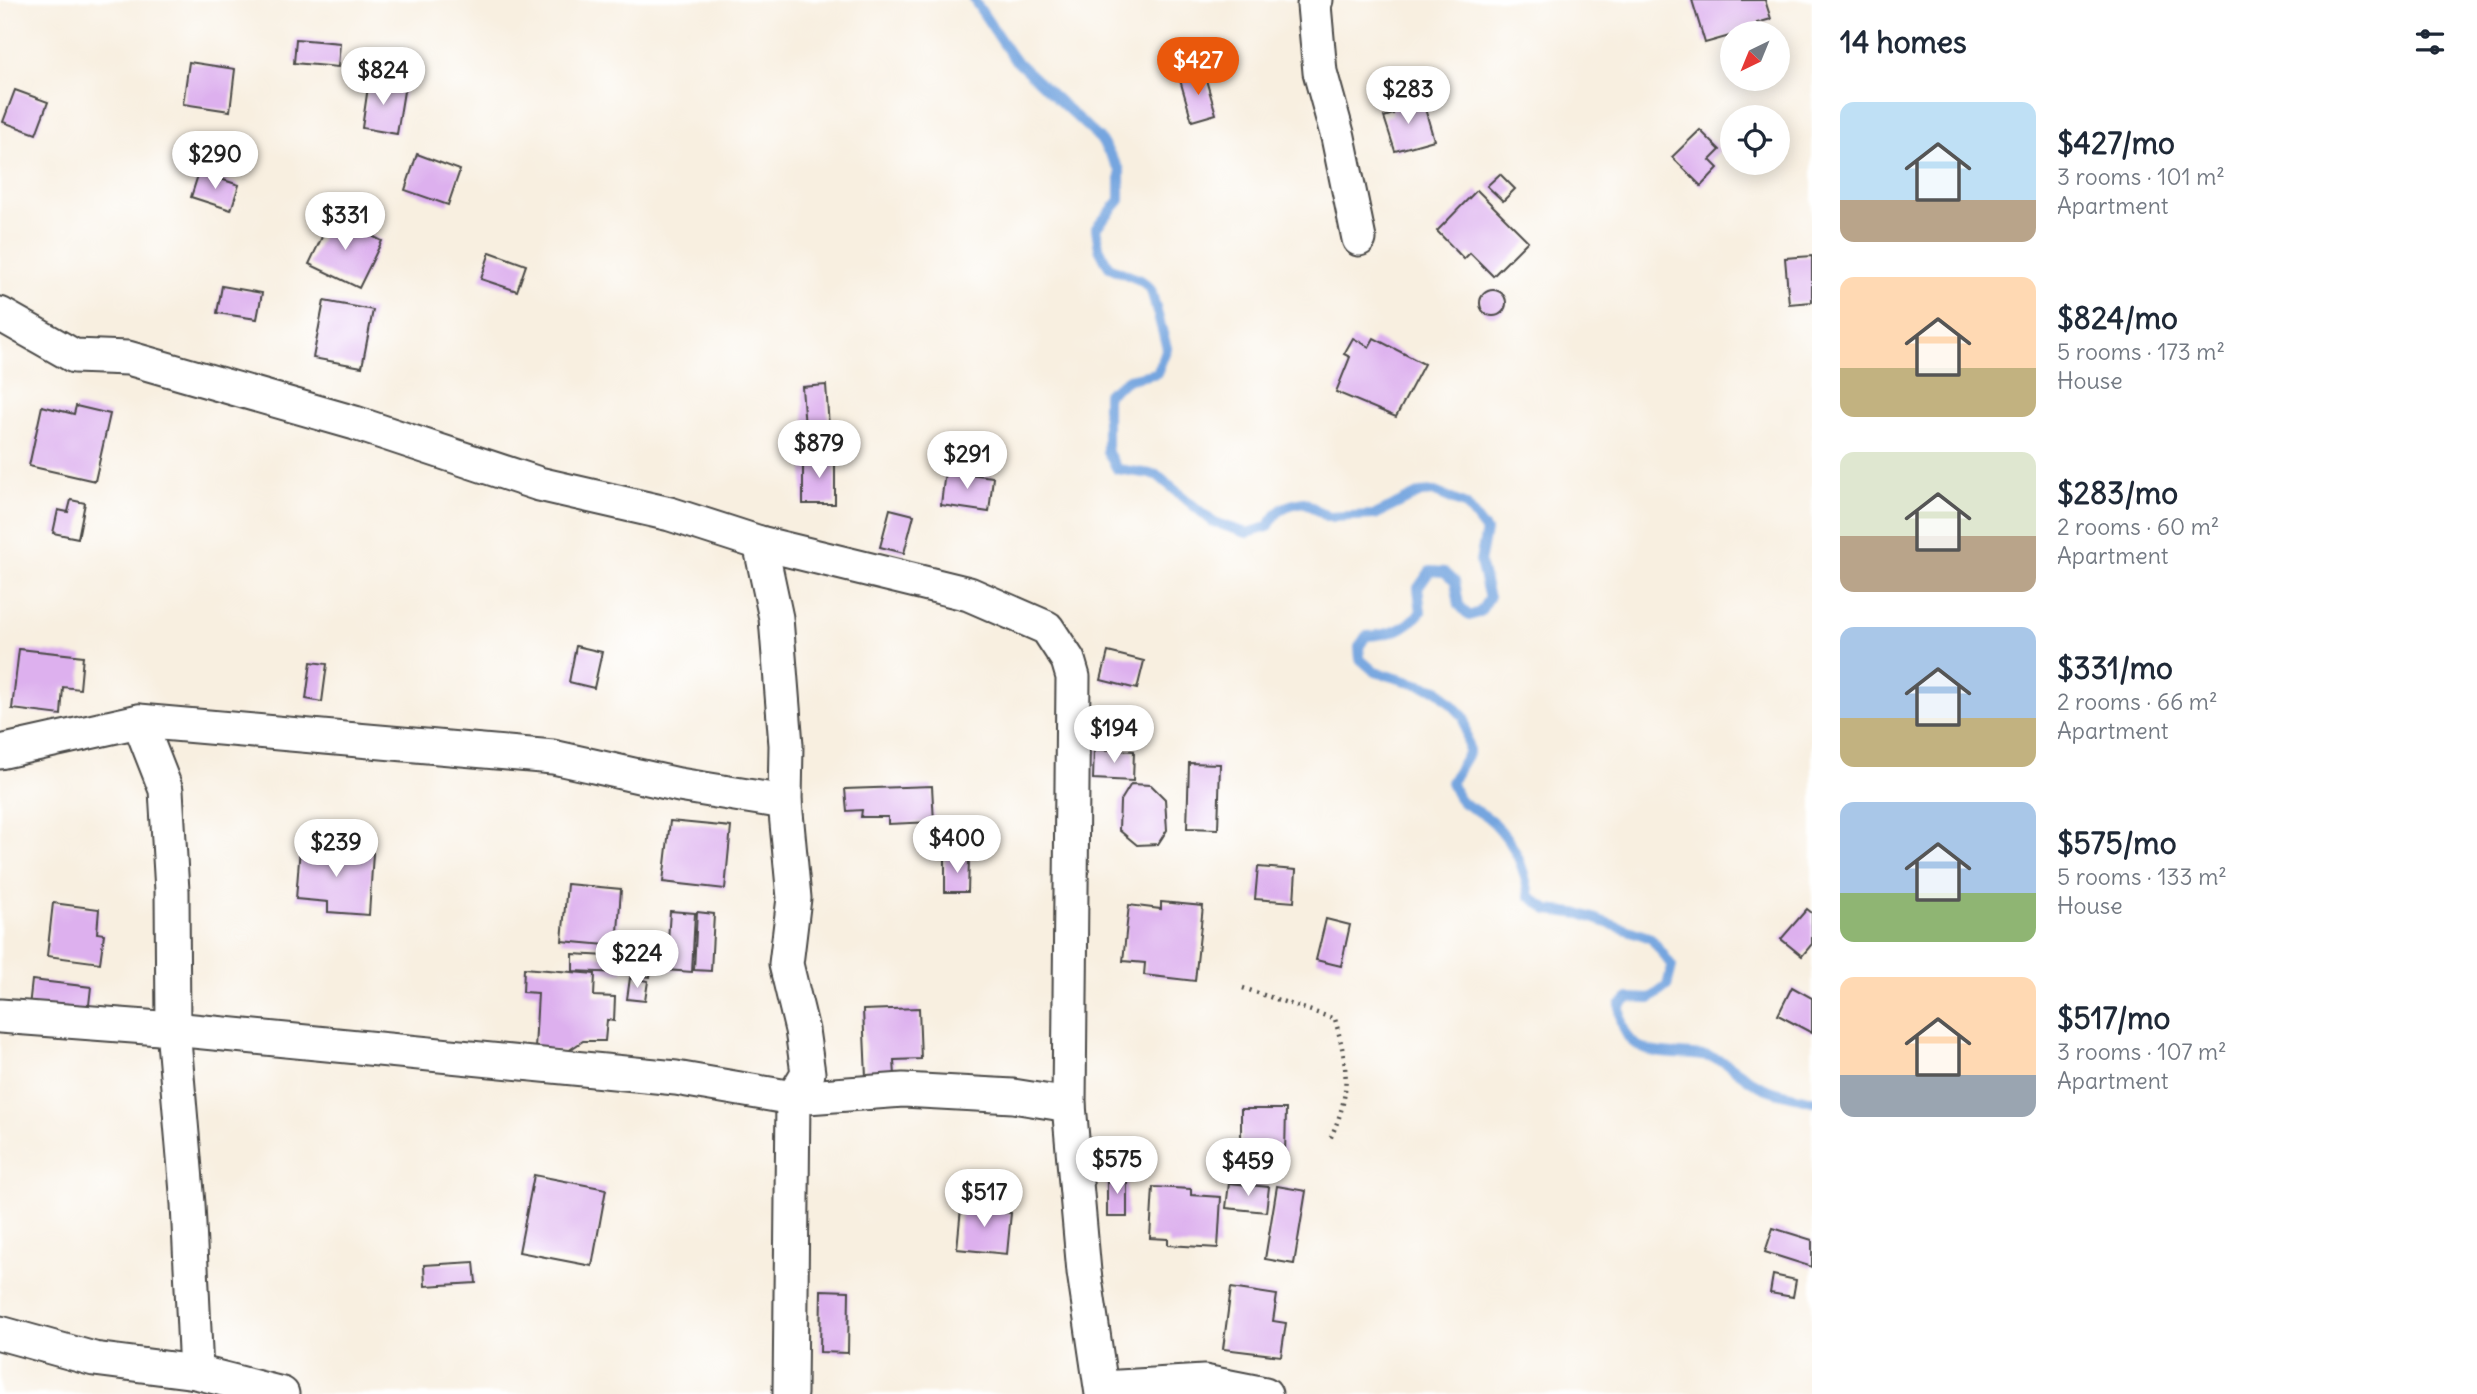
<!DOCTYPE html>
<meta charset="utf-8">
<style>
:root{--surface:#fff;--page:#f2f2f3;--text:#1f2937;--muted:#747a83;--accent:#ea580c}
body{margin:0;font-family:Delius,sans-serif;background:var(--page);color:var(--text);height:100vh;display:flex;flex-direction:column;font-size:26px;white-space:nowrap}
*{box-sizing:border-box;margin:0}
p{font-size:23px;color:var(--muted)}
.icon{flex:none;width:38px;height:38px;fill:none;stroke:currentColor;stroke-width:2;stroke-linecap:round;stroke-linejoin:round}
.map{position:relative;flex:1;overflow:hidden}
.drawer{display:flex;flex-direction:column;background:var(--surface);width:665px}
.drawer>*{flex:none}
.needle{width:46px;rotate:223deg}
.buttons{position:absolute;left:1720px;top:21px;display:grid;gap:14px}
.buttons a{display:grid;place-items:center;width:70px;height:70px;border-radius:50%;background:var(--surface);box-shadow:0 4px 18px #0003;font-size:35px}
.price{position:absolute;translate:-50% -60px;padding:0 16px;border-radius:24px;background:#fff;color:#222;font-size:23px;line-height:46px;filter:drop-shadow(0 2px 4px #0008)}
.price::after{content:'';position:absolute;left:50%;top:42px;width:21px;height:16px;margin-left:-10px;background:inherit;clip-path:polygon(0 0,100% 0,50% 100%)}
.price.selected{background:var(--accent);color:#fff}
ul{padding:0;list-style:none}
li{display:flex;align-items:center;gap:21px;height:175px;padding:0 28px}
li span{display:grid;place-items:center;flex:none;width:196px;height:140px;border-radius:14px;color:#555}
li>.icon{margin-inline-start:auto}
span .icon{width:84px;height:84px;fill:#fffc;stroke-width:1}
li b{font-size:30px}
h2{display:flex;justify-content:space-between;align-items:center;height:84px;padding:0 28px;font-size:30px}
main{display:flex;flex:1;min-height:0}
.map>svg:first-child{display:block}
</style>
<main>
<div class="map">
<svg width="1812" height="1394" viewBox="0 0 1812 1394">
<rect width="100%" height="100%" fill="#fff"/>
<filter id="ink" filterUnits="userSpaceOnUse"><feTurbulence type="fractalNoise" baseFrequency=".0143" numOctaves="2"/><feDisplacementMap in="SourceGraphic" scale="14" xChannelSelector="R" yChannelSelector="G"/><feConvolveMatrix kernelMatrix="1 2 1 2 8 2 1 2 1" color-interpolation-filters="sRGB"/></filter>
<filter id="wash" filterUnits="userSpaceOnUse"><feTurbulence type="fractalNoise" baseFrequency=".00686" numOctaves="4" result="noise"/><feDisplacementMap in="SourceGraphic" scale="28" xChannelSelector="R" yChannelSelector="G"/><feGaussianBlur stdDeviation="1.57" result="paint"/><feColorMatrix in="noise" values="0 0 0 0 0 0 0 0 0 0 0 0 0 0 0 0 0 1.4 0 .05"/><feComposite in="paint" operator="in"/></filter>
<g filter="url(#wash)">
<rect width="100%" height="100%" fill="#f8efe0"/>
<g fill="none" stroke-linecap="round" stroke-linejoin="round">
<!-- stream -->
<path stroke="#74a5df" stroke-width="10" d="M 974,0 L 1013,58 L 1100,139 L 1120,170 L 1120,200 L 1096,228 L 1099,248 L 1109,267 L 1142,281 L 1151,290 L 1167,348 L 1157,373 L 1129,379 L 1107,394 L 1107,451 L 1117,469 L 1157,475 L 1213,522 L 1247,533 L 1268,527 C 1278,509 1284,505 1304,502 L 1328,517 L 1375,515 L 1420,493 L 1435,492 L 1466,505 L 1486,531 L 1480,562 L 1489,598 L 1480,612 L 1469,616 L 1459,605 L 1455,581 L 1444,572 L 1430,571 L 1418,588 L 1421,612 C 1405,630 1390,635 1366,636 L 1359,647 L 1360,659 L 1375,672 L 1438,690 L 1464,717 L 1469,752 L 1451,782 C 1462,813 1473,803 1493,822 C 1515,844 1524,866 1529,896 L 1548,910 L 1581,914 L 1651,938 L 1672,966 L 1667,986 L 1650,999 L 1629,998 L 1620,1005 C 1620,1068 1675,1048 1714,1058 C 1730,1062 1745,1079 1760,1086 C 1775,1094 1795,1096 1812,1101"/>
</g>
<g id="blocks">
<!-- building -->
<g fill="#ddb0ee">
<path d="M 1692,0 L 1765,0 L 1771,19 L 1757,23 L 1758,28 L 1705,43 Z"/>
<path d="M 296,39 L 340,43 L 338,67 L 294,63 Z"/>
<path d="M 189,62 L 235,69 L 230,111 L 183,104 Z"/>
<path d="M 1204,73 L 1216,114 L 1192,121 L 1180,80 Z"/>
<path d="M 369,80 L 405,85 L 397,134 L 362,128 Z"/>
<path d="M 15,90 L 48,102 L 36,134 L 3,122 Z"/>
<path d="M 1411,100 L 1413,109 L 1424,105 L 1434,140 L 1395,151 L 1384,117 L 1393,114 L 1391,106 Z"/>
<path d="M 1700,130 L 1720,150 L 1710,160 L 1718,168 L 1701,186 L 1672,157 Z"/>
<path d="M 417,154 L 460,170 L 448,205 L 405,190 Z"/>
<path d="M 199,172 L 239,185 L 231,210 L 191,197 Z"/>
<path d="M 1500,174 L 1515,189 L 1503,201 L 1487,186 Z"/>
<path d="M 1477,190 L 1528,241 L 1493,276 L 1470,253 L 1464,259 L 1437,231 Z"/>
<path d="M 332,216 L 382,241 L 359,288 L 309,264 Z"/>
<path d="M 490,252 L 526,265 L 517,291 L 481,279 Z"/>
<path d="M 1812,256 L 1812,302 L 1789,304 L 1785,258 Z"/>
<path d="M 222,286 L 262,293 L 257,319 L 217,313 Z"/>
<circle cx="1493" cy="303" r="13"/>
<path d="M 324,301 L 373,310 L 362,367 L 313,358 Z"/>
<path d="M 1353,338 L 1369,347 L 1374,338 L 1424,364 L 1396,417 L 1336,392 L 1350,357 L 1344,354 Z"/>
<path d="M 826,385 L 829,427 L 805,428 L 802,387 Z"/>
<path d="M 42,406 L 74,414 L 76,406 L 110,414 L 95,481 L 29,466 Z"/>
<rect x="803" y="456" width="32" height="48"/>
<path d="M 945,471 L 993,477 L 989,512 L 941,505 Z"/>
<path d="M 71,500 L 85,503 L 78,538 L 53,533 L 58,510 L 68,512 Z"/>
<path d="M 890,509 L 914,515 L 904,553 L 880,547 Z"/>
<path d="M 576,646 L 602,652 L 594,688 L 569,682 Z"/>
<path d="M 19,649 L 83,656 L 80,689 L 63,687 L 61,715 L 12,709 Z"/>
<path d="M 1108,652 L 1144,661 L 1137,689 L 1101,680 Z"/>
<path d="M 311,662 L 327,664 L 322,702 L 306,699 Z"/>
<path d="M 1094,749 L 1134,751 L 1133,781 L 1093,779 Z"/>
<path d="M 1189,763 L 1220,764 L 1218,829 L 1187,828 Z"/>
<path d="M 1131,784 L 1151,785 L 1165,799 L 1167,830 L 1158,844 L 1137,845 L 1119,830 L 1120,802 Z"/>
<path d="M 932,786 L 934,822 L 888,824 L 888,817 L 861,817 L 862,810 L 847,811 L 845,789 Z"/>
<path d="M 670,821 L 731,827 L 725,889 L 663,882 Z"/>
<path d="M 300,847 L 373,853 L 369,915 L 328,912 L 328,902 L 296,899 Z"/>
<path d="M 945,858 L 969,859 L 968,892 L 945,892 Z"/>
<path d="M 1258,867 L 1296,870 L 1294,902 L 1255,899 Z"/>
<path d="M 567,884 L 621,889 L 617,946 L 562,941 Z"/>
<path d="M 1161,902 L 1203,906 L 1195,981 L 1144,975 L 1145,963 L 1123,961 L 1129,905 L 1161,909 Z"/>
<path d="M 53,903 L 99,909 L 97,933 L 104,934 L 100,963 L 47,956 Z"/>
<path d="M 1807,909 L 1812,913 L 1812,944 L 1802,956 L 1781,939 Z"/>
<path d="M 670,911 L 695,913 L 692,972 L 666,970 Z"/>
<path d="M 697,912 L 714,914 L 711,971 L 694,970 Z"/>
<path d="M 1326,919 L 1350,925 L 1341,966 L 1316,960 Z"/>
<path d="M 573,954 L 624,957 L 623,973 L 573,971 Z"/>
<path d="M 638,959 L 652,961 L 650,977 L 635,975 Z"/>
<path d="M 524,968 L 595,974 L 594,996 L 615,997 L 614,1021 L 607,1020 L 605,1041 L 583,1041 L 568,1051 L 535,1049 L 538,993 L 523,992 Z"/>
<path d="M 630,978 L 648,981 L 645,1001 L 627,999 Z"/>
<path d="M 32,980 L 91,987 L 88,1014 L 29,1007 Z"/>
<path d="M 1792,987 L 1812,998 L 1812,1033 L 1778,1015 Z"/>
<path d="M 919,1008 L 921,1059 L 894,1060 L 895,1076 L 866,1077 L 863,1010 Z"/>
<path d="M 1241,1109 L 1286,1109 L 1285,1153 L 1241,1152 Z"/>
<path d="M 534,1175 L 606,1189 L 592,1266 L 519,1252 Z"/>
<rect x="1107" y="1175" width="20" height="42"/>
<path d="M 1229,1183 L 1269,1187 L 1266,1212 L 1226,1208 Z"/>
<path d="M 1277,1186 L 1306,1191 L 1294,1264 L 1265,1259 Z"/>
<path d="M 1153,1187 L 1191,1189 L 1191,1195 L 1221,1197 L 1218,1248 L 1168,1245 L 1168,1239 L 1150,1238 Z"/>
<path d="M 980,1196 L 994,1197 L 993,1211 L 1011,1213 L 1007,1254 L 957,1249 L 961,1208 L 979,1210 Z"/>
<path d="M 1773,1228 L 1812,1240 L 1812,1267 L 1765,1252 Z"/>
<path d="M 474,1262 L 476,1283 L 425,1286 L 424,1265 Z"/>
<path d="M 1773,1275 L 1796,1280 L 1793,1297 L 1770,1293 Z"/>
<path d="M 1231,1288 L 1277,1295 L 1273,1321 L 1286,1323 L 1281,1356 L 1223,1349 Z"/>
<path d="M 821,1290 L 849,1291 L 848,1353 L 820,1352 Z"/>
</g>
</g>
</g>
<g filter="url(#ink)">
<use href="#blocks" fill-opacity="0" stroke="#4a4846" stroke-width="2"/>
<g fill="none" stroke-linecap="round" stroke-linejoin="round">
<!-- minor casing -->
<g stroke="#4a4846" stroke-width="37">
<g id="minor">
<path d="M 1316,0 L 1314,5 L 1320,72 L 1338,137 L 1359,239"/>
<path d="M 0,314 L 74,356 L 128,358 L 355,423 L 539,484 L 670,514 L 760,543 L 969,594 L 1047,628 L 1068,660 L 1073,677 L 1069,1105 L 1084,1272 L 1102,1394"/>
<path d="M 760,543 L 776,618 L 786,745 L 785,802 L 794,898 L 786,964 L 802,1030 L 808,1073 L 793,1098 L 790,1394"/>
<path d="M 139,721 L 166,790 L 172,891 L 173,1029 L 188,1204 L 196,1372"/>
<path d="M 0,752 L 139,721 L 553,757 L 679,785 L 785,802"/>
<path d="M 0,1016 L 173,1029 L 676,1078 L 793,1098 L 903,1090 L 1013,1096 L 1069,1105"/>
<path d="M 0,1333 L 94,1359 L 196,1372 L 282,1394"/>
<path d="M 1102,1388 L 1204,1382 L 1265,1394"/>
</g>
</g>
<!-- path -->
<path stroke="#4a4846" stroke-width="4.5" stroke-dasharray="2 5" stroke-linecap="butt" d="M 1243,988 L 1335,1019 C 1348,1067 1352,1093 1330,1139"/>
<!-- minor -->
<use href="#minor" stroke="#fff" stroke-width="33"/>
</g>
</g>
</svg>
<div class="buttons">
<a><svg class="needle" viewBox="-14 -14 28 28"><path d="M0-13l5 13h-10z" fill="#e53935"/><path d="M0 13l5-13h-10z" fill="#747a83"/></svg></a>
<a><svg class="icon" aria-label="locate" viewBox="0 0 24 24"><circle cx="12" cy="12" r="6"/><path d="M12 2v4M12 18v4M2 12h4M18 12h4"/></svg></a>
</div>
<b class="price selected" style="left:1198px;top:97px">$427</b>
<b class="price" style="left:383px;top:107px">$824</b>
<b class="price" style="left:1408px;top:126px">$283</b>
<b class="price" style="left:215px;top:191px">$290</b>
<b class="price" style="left:345px;top:252px">$331</b>
<b class="price" style="left:819px;top:480px">$879</b>
<b class="price" style="left:967px;top:491px">$291</b>
<b class="price" style="left:1114px;top:765px">$194</b>
<b class="price" style="left:957px;top:875px">$400</b>
<b class="price" style="left:336px;top:879px">$239</b>
<b class="price" style="left:637px;top:990px">$224</b>
<b class="price" style="left:1117px;top:1196px">$575</b>
<b class="price" style="left:1248px;top:1198px">$459</b>
<b class="price" style="left:984px;top:1229px">$517</b>
</div>
<section class="drawer">
<h2>14 homes<svg class="icon" aria-label="filters" viewBox="0 0 24 24"><path d="M4 7h16M4 17h16"/><circle cx="9" cy="7" r="2"/><circle cx="15" cy="17" r="2"/></svg></h2>
<ul>
<li><span style="background:linear-gradient(#bfe0f5 70%,#b9a48a 0)"><svg class="icon" aria-label="home" viewBox="0 0 24 24"><path d="M3 11l9-7 9 7M6 9v11h12V9"/></svg></span><div><b>$427/mo</b><p>3 rooms · 101 m²</p><p>Apartment</p></div></li>
<li><span style="background:linear-gradient(#ffd9b3 65%,#c2b280 0)"><svg class="icon" aria-label="home" viewBox="0 0 24 24"><path d="M3 11l9-7 9 7M6 9v11h12V9"/></svg></span><div><b>$824/mo</b><p>5 rooms · 173 m²</p><p>House</p></div></li>
<li><span style="background:linear-gradient(#dfe7d0 60%,#b9a48a 0)"><svg class="icon" aria-label="home" viewBox="0 0 24 24"><path d="M3 11l9-7 9 7M6 9v11h12V9"/></svg></span><div><b>$283/mo</b><p>2 rooms · 60 m²</p><p>Apartment</p></div></li>
<li><span style="background:linear-gradient(#a9c7e8 65%,#c2b280 0)"><svg class="icon" aria-label="home" viewBox="0 0 24 24"><path d="M3 11l9-7 9 7M6 9v11h12V9"/></svg></span><div><b>$331/mo</b><p>2 rooms · 66 m²</p><p>Apartment</p></div></li>
<li><span style="background:linear-gradient(#a9c7e8 65%,#8fb573 0)"><svg class="icon" aria-label="home" viewBox="0 0 24 24"><path d="M3 11l9-7 9 7M6 9v11h12V9"/></svg></span><div><b>$575/mo</b><p>5 rooms · 133 m²</p><p>House</p></div></li>
<li><span style="background:linear-gradient(#ffd9b3 70%,#9aa5b1 0)"><svg class="icon" aria-label="home" viewBox="0 0 24 24"><path d="M3 11l9-7 9 7M6 9v11h12V9"/></svg></span><div><b>$517/mo</b><p>3 rooms · 107 m²</p><p>Apartment</p></div></li>
</ul>
</section>
</main>
